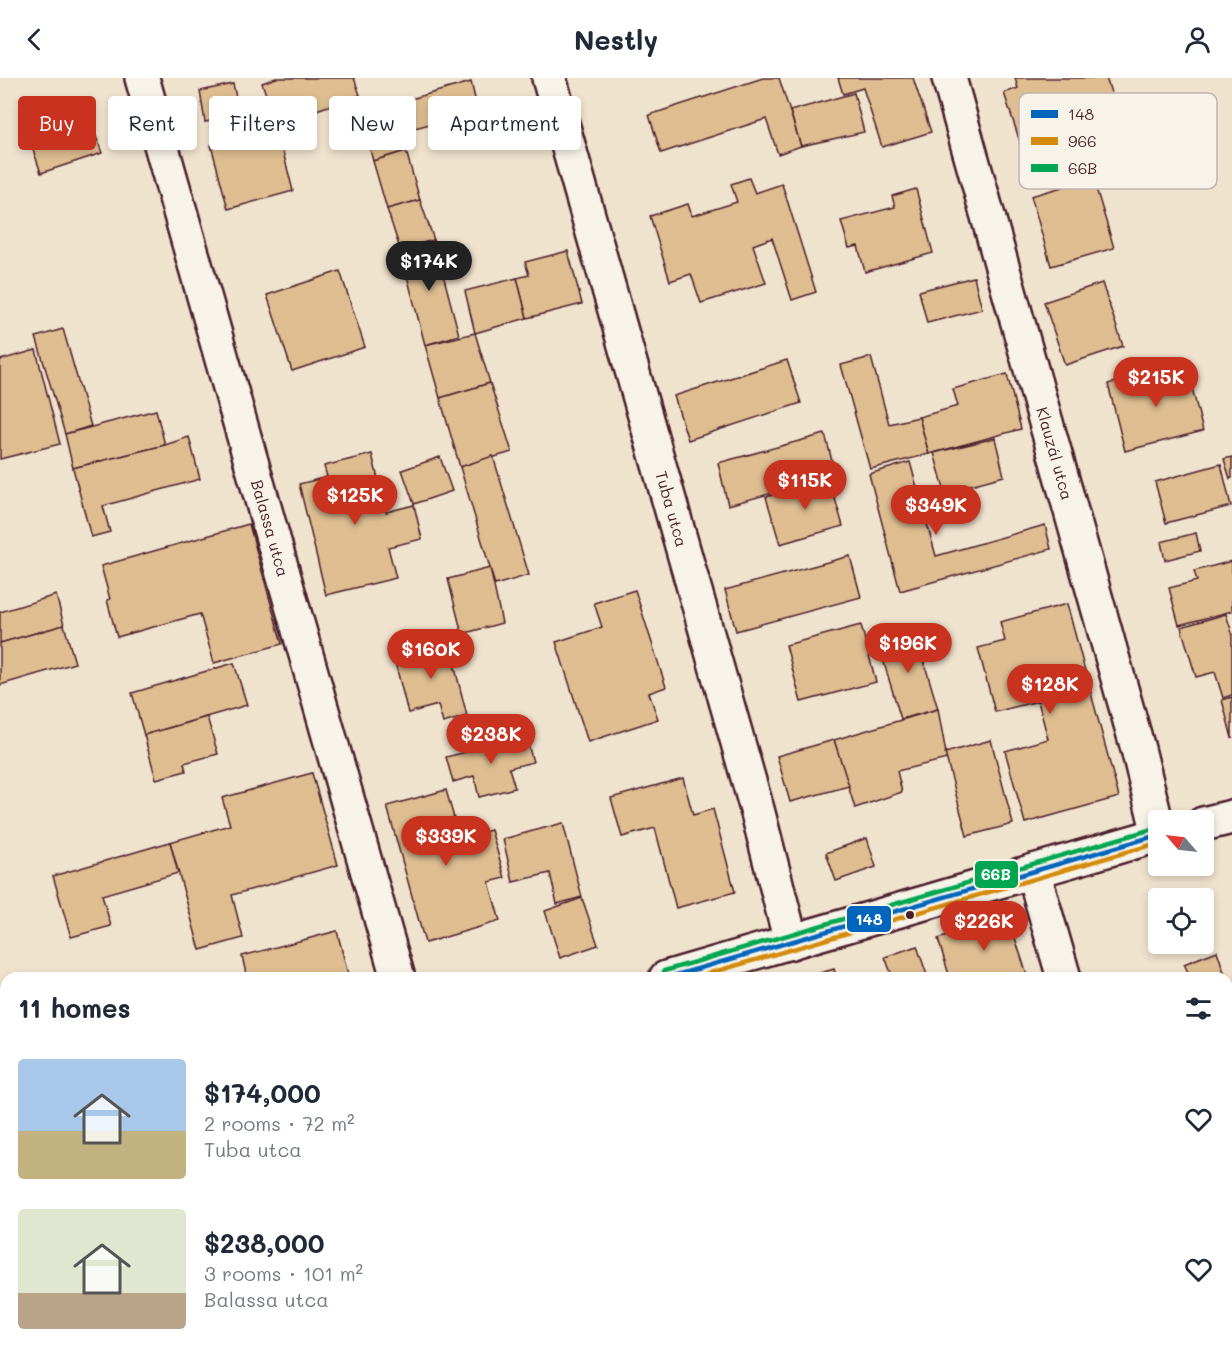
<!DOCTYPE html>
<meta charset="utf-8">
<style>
:root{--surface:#fff;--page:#f6f6f7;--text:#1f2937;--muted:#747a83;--accent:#c8321e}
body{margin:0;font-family:Mali,sans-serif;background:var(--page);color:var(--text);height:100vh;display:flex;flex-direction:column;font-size:22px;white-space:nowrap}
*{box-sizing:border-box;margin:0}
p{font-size:20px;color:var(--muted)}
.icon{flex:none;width:33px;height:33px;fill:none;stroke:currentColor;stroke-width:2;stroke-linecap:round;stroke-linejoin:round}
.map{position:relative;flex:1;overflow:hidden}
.details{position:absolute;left:0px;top:894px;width:1233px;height:386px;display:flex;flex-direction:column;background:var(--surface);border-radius:18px 18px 0 0;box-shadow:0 3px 9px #0003}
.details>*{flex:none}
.top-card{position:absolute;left:18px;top:18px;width:600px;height:54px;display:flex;gap:12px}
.needle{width:39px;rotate:298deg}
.fabs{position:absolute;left:1148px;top:732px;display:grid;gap:12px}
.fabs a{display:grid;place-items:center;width:66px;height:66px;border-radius:6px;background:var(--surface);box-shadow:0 3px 9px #0003;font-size:30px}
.price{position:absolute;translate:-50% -51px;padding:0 14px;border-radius:21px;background:var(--accent);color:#fff;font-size:20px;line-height:39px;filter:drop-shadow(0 2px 3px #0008)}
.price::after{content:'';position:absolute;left:50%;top:36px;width:18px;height:14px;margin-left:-9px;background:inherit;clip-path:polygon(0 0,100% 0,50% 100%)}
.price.current{background:#222;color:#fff}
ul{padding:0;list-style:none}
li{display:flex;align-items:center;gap:18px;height:150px;padding:0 18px}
li span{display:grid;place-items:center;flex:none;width:168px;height:120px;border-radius:6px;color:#555}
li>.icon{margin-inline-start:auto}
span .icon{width:72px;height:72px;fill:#fffc;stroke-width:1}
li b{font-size:26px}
h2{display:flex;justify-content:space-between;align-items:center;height:72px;padding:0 18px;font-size:26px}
.pill{padding:0 21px;border-radius:6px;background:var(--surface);box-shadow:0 3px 9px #0003;font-size:21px;line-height:54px}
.pill.current{background:var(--accent);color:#fff}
header{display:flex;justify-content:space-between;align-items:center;height:78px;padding:0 18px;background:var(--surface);font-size:27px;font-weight:700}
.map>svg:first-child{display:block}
</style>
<header><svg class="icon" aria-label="back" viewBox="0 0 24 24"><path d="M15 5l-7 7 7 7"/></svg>Nestly<svg class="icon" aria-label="person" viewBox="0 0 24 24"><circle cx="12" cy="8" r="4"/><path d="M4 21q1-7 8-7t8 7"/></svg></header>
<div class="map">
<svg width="1232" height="1279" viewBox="0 0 1232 1279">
<rect width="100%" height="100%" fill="#f0e3ce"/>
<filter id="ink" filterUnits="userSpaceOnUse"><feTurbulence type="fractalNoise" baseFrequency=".0167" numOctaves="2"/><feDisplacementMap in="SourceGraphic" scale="12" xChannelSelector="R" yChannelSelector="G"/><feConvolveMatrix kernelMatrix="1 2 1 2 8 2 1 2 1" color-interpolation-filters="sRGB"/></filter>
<g filter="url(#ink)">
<!-- building -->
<g fill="#debe91" stroke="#4a1f2b" stroke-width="1.5">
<path d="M 276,0 L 354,0 L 360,17 L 276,46 L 262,5 Z"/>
<path d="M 763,0 L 779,0 L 801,68 L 778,76 L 766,41 L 661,75 L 649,37 Z"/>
<path d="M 838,0 L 913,0 L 931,54 L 882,69 L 863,10 L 843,16 Z"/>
<path d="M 1015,0 L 1106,0 L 1122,46 L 1025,79 L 1004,15 L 1018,10 Z"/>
<path d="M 471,4 L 478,33 L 400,54 L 406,73 L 373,83 L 361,35 Z"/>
<path d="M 233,6 L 240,37 L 205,44 L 200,13 Z"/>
<path d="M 854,15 L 864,54 L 801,68 L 790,33 Z"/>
<path d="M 85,27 L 102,75 L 41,95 L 25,48 Z"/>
<path d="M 277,50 L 293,113 L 228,131 L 211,67 Z"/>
<path d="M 406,73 L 420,122 L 387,131 L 373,83 Z"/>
<path d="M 749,100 L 755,115 L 782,106 L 816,214 L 792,222 L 772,160 L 753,167 L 766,205 L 701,225 L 691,196 L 670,203 L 650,138 L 688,126 L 692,138 L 737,124 L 731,106 Z"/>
<path d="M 1093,100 L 1114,170 L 1051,188 L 1031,118 Z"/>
<path d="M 916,111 L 933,175 L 865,194 L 858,168 L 849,170 L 841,143 L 895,129 L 892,118 Z"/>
<path d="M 420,122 L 434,162 L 400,171 L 387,131 Z"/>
<path d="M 434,162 L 459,257 L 425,267 L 400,171 Z"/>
<path d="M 568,173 L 582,226 L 527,240 L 517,200 L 529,197 L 525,184 Z"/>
<path d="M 340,193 L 365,269 L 292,293 L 267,217 Z"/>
<path d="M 974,199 L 982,231 L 927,245 L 919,213 Z"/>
<path d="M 517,200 L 527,240 L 475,255 L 465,213 Z"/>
<path d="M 1102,205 L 1123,268 L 1065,287 L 1044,224 Z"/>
<path d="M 63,251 L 91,348 L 65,356 L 36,259 Z"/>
<path d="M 475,255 L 490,305 L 440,320 L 425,267 Z"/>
<path d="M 36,272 L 60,366 L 0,381 L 0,282 Z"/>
<path d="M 871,279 L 889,346 L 919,339 L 929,376 L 870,391 L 841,287 Z"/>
<path d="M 787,282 L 801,325 L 688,362 L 674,318 Z"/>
<path d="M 1186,286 L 1203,353 L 1125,373 L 1108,306 Z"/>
<path d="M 1007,296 L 1021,351 L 929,376 L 919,339 L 958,328 L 953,311 Z"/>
<path d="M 490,305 L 512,374 L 460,389 L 440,320 Z"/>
<path d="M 156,332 L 165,367 L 73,390 L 65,356 Z"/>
<path d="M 825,356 L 836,398 L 728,427 L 718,385 Z"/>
<path d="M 189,359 L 200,401 L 103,428 L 110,454 L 91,459 L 73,390 L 165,367 Z"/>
<path d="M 995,360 L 1004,398 L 945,414 L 934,375 Z"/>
<path d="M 372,376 L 386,434 L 414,427 L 422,461 L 388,469 L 396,500 L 326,517 L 299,406 L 327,399 L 324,388 Z"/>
<path d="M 493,378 L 529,497 L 495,507 L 460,389 Z"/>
<path d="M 440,379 L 452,413 L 414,426 L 402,392 Z"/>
<path d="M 1232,379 L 1232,400 L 1230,401 L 1224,381 Z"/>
<path d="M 910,384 L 936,478 L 1045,447 L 1051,471 L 900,513 L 869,396 Z"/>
<path d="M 1221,386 L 1231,428 L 1166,445 L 1155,404 Z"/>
<path d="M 829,400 L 843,448 L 780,466 L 766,419 Z"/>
<path d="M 249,446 L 282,566 L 214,585 L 200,536 L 117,559 L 107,522 L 110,521 L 101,488 Z"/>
<path d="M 1196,455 L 1200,473 L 1165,482 L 1161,464 Z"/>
<path d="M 850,478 L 861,519 L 736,553 L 725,512 Z"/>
<path d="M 1232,483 L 1232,533 L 1179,547 L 1169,510 L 1197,503 L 1194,493 Z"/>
<path d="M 490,490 L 502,545 L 462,556 L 448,501 Z"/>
<path d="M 635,512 L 666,609 L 649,615 L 658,641 L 588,664 L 556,564 L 602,549 L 594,525 Z"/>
<path d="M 56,517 L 64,547 L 0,565 L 0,534 Z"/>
<path d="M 1067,526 L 1119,719 L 1025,745 L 1005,673 L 1048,661 L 1038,623 L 995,634 L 978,570 L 1005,563 L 1000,544 Z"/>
<path d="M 1226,536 L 1232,555 L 1232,617 L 1223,620 L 1215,594 L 1196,599 L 1181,549 Z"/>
<path d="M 64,547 L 75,585 L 0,607 L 0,565 Z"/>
<path d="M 861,547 L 876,604 L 801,624 L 786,567 Z"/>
<path d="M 914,550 L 938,631 L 901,641 L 877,562 Z"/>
<path d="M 448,562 L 467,638 L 443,645 L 438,627 L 408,635 L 393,576 Z"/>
<path d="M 234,585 L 247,627 L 144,657 L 132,615 Z"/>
<path d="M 1232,619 L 1232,660 L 1222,622 Z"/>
<path d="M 938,631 L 947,681 L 897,693 L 902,714 L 855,730 L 834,662 Z"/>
<path d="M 207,639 L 218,676 L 184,685 L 186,693 L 156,701 L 144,657 Z"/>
<path d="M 526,659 L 533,684 L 509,690 L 515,710 L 479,719 L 474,698 L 453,704 L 446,679 Z"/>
<path d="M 834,662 L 849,708 L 790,724 L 777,678 Z"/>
<path d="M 991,662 L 1013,746 L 967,758 L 945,675 Z"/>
<path d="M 312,695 L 338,787 L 232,817 L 243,860 L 200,872 L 170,764 L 230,747 L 222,720 Z"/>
<path d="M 683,700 L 693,737 L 713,731 L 735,814 L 676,830 L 655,750 L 622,759 L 611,720 Z"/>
<path d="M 446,712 L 460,761 L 491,752 L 505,800 L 489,804 L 500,843 L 425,865 L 387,728 Z"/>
<path d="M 563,745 L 582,819 L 557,826 L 550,795 L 513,804 L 503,761 Z"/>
<path d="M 867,760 L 876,789 L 836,803 L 826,775 Z"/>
<path d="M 170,764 L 178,795 L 102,817 L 111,848 L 71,859 L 53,798 Z"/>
<path d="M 582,820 L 598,867 L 560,880 L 545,833 Z"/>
<path d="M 1008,838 L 1028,900 L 950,900 L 938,861 Z"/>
<path d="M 337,853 L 349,900 L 247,900 L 242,878 Z"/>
<path d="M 917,868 L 928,900 L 893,900 L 885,879 Z"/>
<path d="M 1217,873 L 1226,900 L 1191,900 L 1184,886 Z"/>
<path d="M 834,891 L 837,900 L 803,900 Z"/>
<path d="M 1227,903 L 1232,918 L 1232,955 L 1227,957 Z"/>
<path d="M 1232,998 L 1232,1035 L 1227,1036 L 1227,999 Z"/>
<path d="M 1232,1118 L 1232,1196 L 1227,1198 L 1227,1119 Z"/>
<path d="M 1232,1225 L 1232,1244 L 1227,1229 L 1227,1226 Z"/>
<path d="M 239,1274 L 315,1274 L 317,1279 L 220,1279 Z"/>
<path d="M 373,1274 L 463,1274 L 464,1279 L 381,1279 L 381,1275 L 374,1277 Z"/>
<path d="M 698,1274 L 718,1274 L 720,1279 L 682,1279 Z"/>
<path d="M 949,1274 L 999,1274 L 1000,1279 L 938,1279 L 950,1276 Z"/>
<path d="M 1002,1274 L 1126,1274 L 1127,1279 L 1003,1279 Z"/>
</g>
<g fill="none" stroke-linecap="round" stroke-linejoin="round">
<!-- street casing -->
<g stroke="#4a1f2b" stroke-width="38">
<g id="street">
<path id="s1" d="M 142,0 L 398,900"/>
<path id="s2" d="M 549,0 L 758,735 L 791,864"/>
<path id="s3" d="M 949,0 L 1138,671 L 1158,752"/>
<path d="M 1033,793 L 1064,900"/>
<path d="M 504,1274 L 505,1279"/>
<path d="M 828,1274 L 829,1279"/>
<path d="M 1170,1274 L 1172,1279"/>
</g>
</g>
<!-- secondary casing -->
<g stroke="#4a1f2b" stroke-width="38">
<g id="secondary">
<path d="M 1203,746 L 1232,739"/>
<path d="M 666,900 L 1158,757"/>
<path d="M 0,1078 L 6,1098"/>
<path d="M 59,1274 L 60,1279"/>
</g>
</g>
<!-- street -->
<use href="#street" stroke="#f7f3e8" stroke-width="33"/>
<!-- secondary -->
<use href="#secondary" stroke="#f7f3e8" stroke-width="33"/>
<!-- bus-1 casing -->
<g stroke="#f7f3e8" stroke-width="9">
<path id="bus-1" d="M 666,900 L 1158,757"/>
</g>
<!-- bus-2 casing -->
<g stroke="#f7f3e8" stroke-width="9">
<path id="bus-2" d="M 693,900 L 1158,765"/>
</g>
<!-- bus-3 casing -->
<g stroke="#f7f3e8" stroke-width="9">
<path id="bus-3" d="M 664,893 L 1156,750"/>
</g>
<!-- bus-1 -->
<use href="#bus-1" stroke="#0065bd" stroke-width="4.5"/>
<!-- bus-2 -->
<use href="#bus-2" stroke="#d48b09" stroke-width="4.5"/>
<!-- bus-3 -->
<use href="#bus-3" stroke="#00a651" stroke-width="4.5"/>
</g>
</g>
<!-- markers -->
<circle fill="#4a1f2b" stroke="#f7f3e8" stroke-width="2" cx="910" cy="837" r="5"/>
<g text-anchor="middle" stroke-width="5" stroke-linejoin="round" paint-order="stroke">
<!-- street labels -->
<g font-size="16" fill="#4a1f2b" stroke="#f7f3e8">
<text dy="6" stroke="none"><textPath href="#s3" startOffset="390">Klauzál utca</textPath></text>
<text dy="6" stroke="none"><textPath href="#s2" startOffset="448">Tuba utca</textPath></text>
<text dy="6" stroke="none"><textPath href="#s1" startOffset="468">Balassa utca</textPath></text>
</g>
</g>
<!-- legend -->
<rect x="1019" y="15" width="198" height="96" rx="9" fill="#f7f3e8" stroke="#c3b3af" stroke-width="1.5"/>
<rect x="1031" y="32" width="27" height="8" fill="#0065bd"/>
<rect x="1031" y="59" width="27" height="8" fill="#d48b09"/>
<rect x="1031" y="86" width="27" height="8" fill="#00a651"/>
<g font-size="16" fill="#4a1f2b">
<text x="1068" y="42">148</text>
<text x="1068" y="69">966</text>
<text x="1068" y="96">66B</text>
</g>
<g stroke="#f7f3e8" stroke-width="2">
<rect x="974" y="782" width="45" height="29" rx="6" fill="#00a651"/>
<rect x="846" y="827" width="46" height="28" rx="6" fill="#0065bd"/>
</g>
<g font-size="16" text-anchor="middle" font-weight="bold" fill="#fff">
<text x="996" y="802">66B</text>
<text x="869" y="847">148</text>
</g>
</svg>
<div class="fabs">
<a><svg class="needle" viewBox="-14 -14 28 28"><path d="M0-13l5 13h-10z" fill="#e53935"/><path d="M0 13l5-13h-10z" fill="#747a83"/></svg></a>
<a><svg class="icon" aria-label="locate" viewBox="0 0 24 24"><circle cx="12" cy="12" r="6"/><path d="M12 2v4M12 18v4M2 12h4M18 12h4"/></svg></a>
</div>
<b class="price current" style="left:429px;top:214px">$174K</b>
<b class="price" style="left:1156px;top:330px">$215K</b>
<b class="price" style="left:805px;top:433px">$115K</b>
<b class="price" style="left:355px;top:448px">$125K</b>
<b class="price" style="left:936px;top:458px">$349K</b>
<b class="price" style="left:908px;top:596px">$196K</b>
<b class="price" style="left:431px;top:602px">$160K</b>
<b class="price" style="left:1050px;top:637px">$128K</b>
<b class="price" style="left:491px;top:687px">$238K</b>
<b class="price" style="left:446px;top:789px">$339K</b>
<b class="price" style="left:984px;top:874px">$226K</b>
<div class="top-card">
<a class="pill current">Buy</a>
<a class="pill">Rent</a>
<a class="pill">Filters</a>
<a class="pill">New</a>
<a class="pill">Apartment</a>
</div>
<section class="details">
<h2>11 homes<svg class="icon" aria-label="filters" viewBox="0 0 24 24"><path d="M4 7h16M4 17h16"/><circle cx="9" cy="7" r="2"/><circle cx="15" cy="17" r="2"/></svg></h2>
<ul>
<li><span style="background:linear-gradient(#a9c7e8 60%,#c2b280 0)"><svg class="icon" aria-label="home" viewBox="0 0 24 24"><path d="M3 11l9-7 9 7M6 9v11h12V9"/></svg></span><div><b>$174,000</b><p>2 rooms · 72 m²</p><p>Tuba utca</p></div><svg class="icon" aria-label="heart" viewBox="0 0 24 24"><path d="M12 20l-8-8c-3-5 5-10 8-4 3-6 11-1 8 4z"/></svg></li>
<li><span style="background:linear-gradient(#dfe7d0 70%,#b9a48a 0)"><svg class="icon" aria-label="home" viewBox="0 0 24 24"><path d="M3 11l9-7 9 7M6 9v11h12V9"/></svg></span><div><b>$238,000</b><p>3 rooms · 101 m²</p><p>Balassa utca</p></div><svg class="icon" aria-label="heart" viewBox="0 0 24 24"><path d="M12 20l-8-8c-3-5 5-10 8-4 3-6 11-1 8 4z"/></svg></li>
</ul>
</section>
</div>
